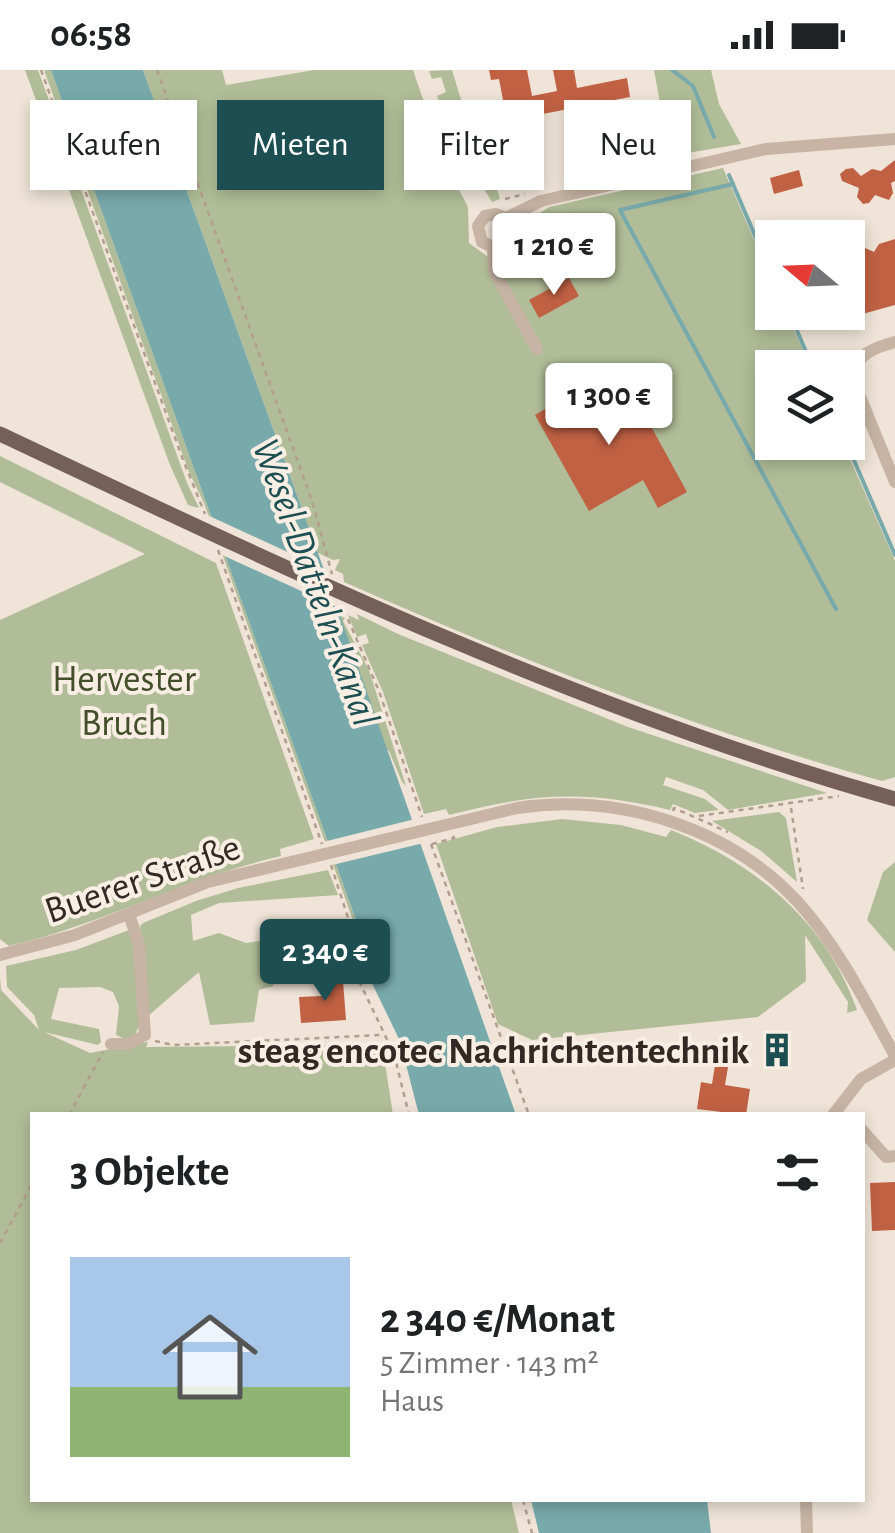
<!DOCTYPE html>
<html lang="de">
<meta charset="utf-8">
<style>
:root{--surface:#fff;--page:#f2f2f2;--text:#202124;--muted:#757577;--line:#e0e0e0;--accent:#1d4f52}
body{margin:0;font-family:"Alegreya Sans",sans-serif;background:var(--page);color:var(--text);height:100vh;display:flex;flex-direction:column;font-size:38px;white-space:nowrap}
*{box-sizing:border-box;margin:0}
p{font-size:32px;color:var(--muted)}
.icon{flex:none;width:55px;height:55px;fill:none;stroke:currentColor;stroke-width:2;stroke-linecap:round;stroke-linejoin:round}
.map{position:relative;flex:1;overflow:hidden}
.side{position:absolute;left:30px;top:1042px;width:835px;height:390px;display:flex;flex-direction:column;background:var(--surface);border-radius:0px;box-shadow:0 5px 15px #0003}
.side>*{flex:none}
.guide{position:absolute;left:30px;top:30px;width:835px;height:90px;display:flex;gap:20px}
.needle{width:65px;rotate:289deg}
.tools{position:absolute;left:755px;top:150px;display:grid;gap:20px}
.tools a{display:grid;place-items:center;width:110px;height:110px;border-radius:0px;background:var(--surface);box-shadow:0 5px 15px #0003;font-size:50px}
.price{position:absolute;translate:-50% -85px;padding:0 22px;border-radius:10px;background:#fff;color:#222;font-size:32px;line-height:65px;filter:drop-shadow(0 2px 5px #0008)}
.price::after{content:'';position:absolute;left:50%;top:60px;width:30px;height:22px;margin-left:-15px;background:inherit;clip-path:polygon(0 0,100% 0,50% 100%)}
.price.active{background:var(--accent);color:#fff}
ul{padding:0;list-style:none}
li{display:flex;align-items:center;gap:30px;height:250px;padding:0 40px}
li+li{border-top:2px solid var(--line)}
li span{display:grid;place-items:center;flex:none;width:280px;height:200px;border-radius:0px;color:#555}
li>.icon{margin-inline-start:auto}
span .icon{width:120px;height:120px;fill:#fffc;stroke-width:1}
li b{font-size:42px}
h2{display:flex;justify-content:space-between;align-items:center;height:120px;padding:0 40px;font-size:42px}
.tag{padding:0 35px;border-radius:0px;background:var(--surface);box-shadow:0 5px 15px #0003;font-size:35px;line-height:90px}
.tag.active{background:var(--accent);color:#fff}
.status{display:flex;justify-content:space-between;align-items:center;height:70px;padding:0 50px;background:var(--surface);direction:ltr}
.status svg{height:28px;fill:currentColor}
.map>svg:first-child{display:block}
</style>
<div class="status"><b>06:58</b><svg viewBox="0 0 49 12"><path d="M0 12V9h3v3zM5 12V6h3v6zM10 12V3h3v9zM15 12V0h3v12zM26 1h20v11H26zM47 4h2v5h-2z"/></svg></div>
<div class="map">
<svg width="895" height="1463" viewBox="0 0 895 1463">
<rect width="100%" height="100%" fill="#efe4d7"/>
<!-- green -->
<g fill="#b1bd98">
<path d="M 25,0 L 38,0 L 187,413 L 199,438 L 188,435 L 170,395 Z"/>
<path d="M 44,0 L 51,0 L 375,903 L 361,885 L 355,856 L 204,433 L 189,402 Z"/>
<path d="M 143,0 L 222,0 L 226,15 L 314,0 L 413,0 L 445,93 L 468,137 L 469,173 L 488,187 L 508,183 L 529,150 L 549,137 L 723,98 L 772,211 L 772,242 L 786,243 L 811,297 L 772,298 L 772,372 L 843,373 L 895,491 L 895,707 L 882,711 C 695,659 521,590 344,512 L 343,504 L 335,500 L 340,489 L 333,490 L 318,483 Z"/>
<path d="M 452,0 L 469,56 L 477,54 L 500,129 L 492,132 L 467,91 L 458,86 L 447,55 L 456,52 L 449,32 L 440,34 L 437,26 L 446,22 L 441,7 L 432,9 L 429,1 Z"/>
<path d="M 654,0 L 711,0 L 719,34 L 741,74 L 675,85 L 667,72 Z"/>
<path d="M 0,386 L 216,493 L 314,769 L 280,779 L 281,786 C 187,808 103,854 9,876 L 0,869 L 0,550 L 145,484 L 0,412 Z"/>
<path d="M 357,544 L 398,564 L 628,657 L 827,723 L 728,740 L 703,720 L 666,707 L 663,715 L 705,729 L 719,740 L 695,743 L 673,734 L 670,740 C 585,720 533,723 449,745 L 446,739 L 424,744 L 383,622 L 362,575 L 369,573 L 366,564 L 357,567 L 348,545 L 359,550 Z"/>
<path d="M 339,545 L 345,548 L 343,551 L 369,600 L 406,716 L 402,712 L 389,681 L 385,679 Z"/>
<path d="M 779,742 L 786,748 L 797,812 L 761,781 L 712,751 Z"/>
<path d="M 562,749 L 621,755 L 666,767 L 671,760 C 755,793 827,853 857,940 L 847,943 L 848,932 L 805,865 L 806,911 L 758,947 L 532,970 L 498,954 L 436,774 L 497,757 Z"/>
<path d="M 895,792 L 895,882 L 867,850 L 883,802 Z"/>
<path d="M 328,800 L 338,825 L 219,833 L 191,845 L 193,871 L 219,863 L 246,873 L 307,864 L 312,904 L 276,908 L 273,916 L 259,920 L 254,952 L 210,955 L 199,902 L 148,946 L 140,856 L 143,853 L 196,831 L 238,818 Z"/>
<path d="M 129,860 L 133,866 L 140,955 L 135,964 L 127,970 L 116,965 L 119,936 L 113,922 L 100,917 L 59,918 L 51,949 L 99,959 L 101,972 L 98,975 L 44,962 L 90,983 L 148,972 L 146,977 L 374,975 L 385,993 L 393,1045 L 32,1045 L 32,1430 L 511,1430 L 519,1463 L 0,1463 L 0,906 L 1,920 L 39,960 L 34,945 L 7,917 L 6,896 L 76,880 Z"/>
</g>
<!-- water -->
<g fill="#78a9ab">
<path d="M 51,0 L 143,0 L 318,483 L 516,1045 L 419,1045 L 400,971 L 369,907 L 375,903 Z"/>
<path d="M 531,1430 L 707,1430 L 711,1463 L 539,1463 Z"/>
</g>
<!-- pier -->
<g fill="#efe4d7">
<path d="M 205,444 L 329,501 L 343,540 L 220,484 Z"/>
<path d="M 415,749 L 424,773 L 332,795 L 323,772 Z"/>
</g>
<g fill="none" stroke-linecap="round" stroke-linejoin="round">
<!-- stream -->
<g stroke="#78a9ab" stroke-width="4">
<path d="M 672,0 L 693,16 L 714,67"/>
<path d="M 729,105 L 772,205"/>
<path d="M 733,114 L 620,140 L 836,539"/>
<path d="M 789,242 L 813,298"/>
<path d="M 846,372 L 895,485"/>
</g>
</g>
<!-- building -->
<g fill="#c16144">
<path d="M 489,0 L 527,0 L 532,26 L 557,21 L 553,0 L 574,0 L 577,18 L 627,8 L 630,27 L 507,51 L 499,9 L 491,10 Z"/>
<path d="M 895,90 L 895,111 L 891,113 L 893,123 L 889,130 L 875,125 L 869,133 L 863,134 L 857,127 L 859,118 L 842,111 L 840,104 L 846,99 L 853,98 L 861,106 L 872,99 L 881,101 Z"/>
<path d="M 799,100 L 803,116 L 774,124 L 770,108 Z"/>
<path d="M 895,169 L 895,235 L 848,248 L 848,227 L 857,224 L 848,192 L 850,182 L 865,178 L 874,182 L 879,174 Z"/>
<path d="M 569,208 L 579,226 L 539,248 L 529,230 Z"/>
<path d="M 588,314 L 602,336 L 631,320 L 687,422 L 658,438 L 643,410 L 589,441 L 535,345 Z"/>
<path d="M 343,911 L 346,950 L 301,953 L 299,927 L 322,926 L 321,912 Z"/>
<path d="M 769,963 L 790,966 L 786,997 L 764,994 Z"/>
<path d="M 716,989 L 729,991 L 725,1015 L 750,1019 L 746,1045 L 697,1039 L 701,1012 L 712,1014 Z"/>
<path d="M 895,1112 L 895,1160 L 872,1161 L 870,1113 Z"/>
</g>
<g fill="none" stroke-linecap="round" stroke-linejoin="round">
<!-- path -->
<g stroke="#b29e8f" stroke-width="2.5" stroke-dasharray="5 5" stroke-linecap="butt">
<path d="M 41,0 L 182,387 L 205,444"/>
<path d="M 157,0 L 312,431 L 332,504"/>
<path d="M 505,129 L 525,124"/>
<path d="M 218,480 L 322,774"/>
<path d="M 344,540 L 379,621 L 422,747"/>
<path d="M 791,738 L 803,819"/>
<path d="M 673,741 L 674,738 L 728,762"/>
<path d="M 699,746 L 839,726"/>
<path d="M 431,774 L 529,1045"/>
<path d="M 432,774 L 454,768 L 453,764"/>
<path d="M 331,795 L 351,857 L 359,911 L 394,984 L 409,1045"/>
<path d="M 155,971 L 173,975 L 381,965"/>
<path d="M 69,1045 L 103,982"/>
<path d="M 0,1173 L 32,1114"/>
<path d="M 523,1430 L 532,1463"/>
</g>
<!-- minor -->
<g stroke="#c7b4a4" stroke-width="12">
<path d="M 506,148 L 511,165 L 504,174 L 493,177 L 482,172 L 478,156 L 485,146 L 496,144 L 506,148 L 541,131 L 766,79 L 895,69"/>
<path d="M 493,177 L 494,201 L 537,279"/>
<path d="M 895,272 C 873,278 858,283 852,307 L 895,412"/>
<path d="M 0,885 L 75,865 L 208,812 L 517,738 C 617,723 727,756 797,831 C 838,876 866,933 895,986"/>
<path d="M 111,974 L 128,974 L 145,965 L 139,875 L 129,844"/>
<path d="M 833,1045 L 861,1009 L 895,990"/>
<path d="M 862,1060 L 886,1087 L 895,1086"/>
<path d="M 806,1430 L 807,1463"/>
</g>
<!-- major -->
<path stroke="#746057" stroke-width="15" d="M 0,364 C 292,502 583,641 895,729"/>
</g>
<!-- icons -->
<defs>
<g id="building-bare" transform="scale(2.7)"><path d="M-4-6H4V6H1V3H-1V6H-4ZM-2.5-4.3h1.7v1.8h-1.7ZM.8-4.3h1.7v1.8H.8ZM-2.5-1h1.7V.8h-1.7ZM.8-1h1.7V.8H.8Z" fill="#1d4f52" stroke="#f8eee3" stroke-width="2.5" paint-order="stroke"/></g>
</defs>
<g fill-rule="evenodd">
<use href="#building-bare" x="777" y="980"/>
</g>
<g text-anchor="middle" stroke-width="8" stroke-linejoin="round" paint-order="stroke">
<!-- park labels -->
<g font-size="38" fill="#424f2a" stroke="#f8eee3">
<text x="124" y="621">Hervester<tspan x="124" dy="44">Bruch</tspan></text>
</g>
<!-- street labels -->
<g font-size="38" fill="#322925" stroke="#f8eee3">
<text transform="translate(142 808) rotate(-19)" y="13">Buerer Straße</text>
</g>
<!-- poi labels -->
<g font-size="38" font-weight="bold" fill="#322925" stroke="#f8eee3" text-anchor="end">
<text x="749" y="993">steag encotec Nachrichtentechnik</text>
</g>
<!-- water labels -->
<g font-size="40" font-style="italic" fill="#1d4f52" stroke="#f8eee3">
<text transform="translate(317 512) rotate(70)" y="14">Wesel-Datteln-Kanal</text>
</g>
</g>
</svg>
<div class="tools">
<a><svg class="needle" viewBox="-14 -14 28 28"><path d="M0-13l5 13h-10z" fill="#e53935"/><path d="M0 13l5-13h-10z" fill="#757577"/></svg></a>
<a><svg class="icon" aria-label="layers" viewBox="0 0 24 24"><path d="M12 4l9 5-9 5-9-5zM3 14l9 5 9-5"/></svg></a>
</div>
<b class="price" style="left:554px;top:228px">1 210 €</b>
<b class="price" style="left:609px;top:378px">1 300 €</b>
<b class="price active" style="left:325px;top:934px">2 340 €</b>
<div class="guide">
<a class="tag">Kaufen</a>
<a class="tag active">Mieten</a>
<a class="tag">Filter</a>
<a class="tag">Neu</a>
</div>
<section class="side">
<h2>3 Objekte<svg class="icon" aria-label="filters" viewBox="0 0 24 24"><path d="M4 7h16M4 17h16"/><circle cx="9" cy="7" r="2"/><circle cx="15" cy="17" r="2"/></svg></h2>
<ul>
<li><span style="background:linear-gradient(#a9c7e8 65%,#8fb573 0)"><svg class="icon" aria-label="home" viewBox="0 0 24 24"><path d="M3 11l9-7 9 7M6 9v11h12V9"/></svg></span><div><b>2 340 €/Monat</b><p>5 Zimmer · 143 m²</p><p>Haus</p></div></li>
</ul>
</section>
</div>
